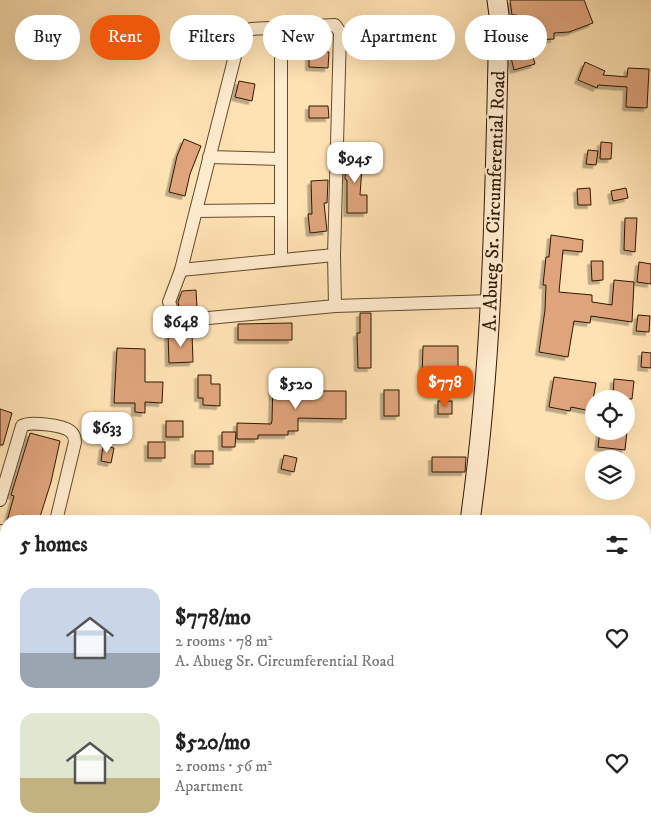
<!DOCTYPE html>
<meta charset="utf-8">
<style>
:root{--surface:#fff;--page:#f6f6f6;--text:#222;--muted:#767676;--accent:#ea580c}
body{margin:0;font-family:"IM FELL DW Pica",serif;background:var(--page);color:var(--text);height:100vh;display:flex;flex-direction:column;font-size:19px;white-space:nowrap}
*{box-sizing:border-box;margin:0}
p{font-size:16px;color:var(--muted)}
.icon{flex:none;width:28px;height:28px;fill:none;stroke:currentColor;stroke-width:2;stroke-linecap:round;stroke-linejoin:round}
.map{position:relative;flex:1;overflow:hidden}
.sheet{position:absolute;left:0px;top:515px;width:651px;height:320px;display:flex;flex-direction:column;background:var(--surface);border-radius:20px 20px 0 0;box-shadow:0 5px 20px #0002}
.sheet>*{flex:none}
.top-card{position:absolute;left:15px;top:15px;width:621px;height:45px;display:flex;gap:10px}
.tools{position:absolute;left:585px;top:390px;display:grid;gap:10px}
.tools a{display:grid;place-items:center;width:50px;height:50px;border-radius:50%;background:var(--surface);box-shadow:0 5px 20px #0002;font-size:25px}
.price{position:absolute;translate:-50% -42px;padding:0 11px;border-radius:10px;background:#fff;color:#222;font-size:16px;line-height:32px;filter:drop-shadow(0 1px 2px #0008)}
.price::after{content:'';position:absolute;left:50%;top:30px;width:15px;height:11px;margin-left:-8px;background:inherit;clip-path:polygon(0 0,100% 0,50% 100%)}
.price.active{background:var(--accent);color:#fff}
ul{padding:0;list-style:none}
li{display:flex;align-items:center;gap:15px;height:125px;padding:0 20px}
li span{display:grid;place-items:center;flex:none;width:140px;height:100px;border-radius:15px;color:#555}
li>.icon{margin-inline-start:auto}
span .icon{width:60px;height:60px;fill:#fffc;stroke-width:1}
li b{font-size:21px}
h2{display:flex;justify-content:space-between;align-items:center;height:60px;padding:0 20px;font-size:21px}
.tag{padding:0 18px;border-radius:22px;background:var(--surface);box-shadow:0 5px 20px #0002;font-size:18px;line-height:45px}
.tag.active{background:var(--accent);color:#fff}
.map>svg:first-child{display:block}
</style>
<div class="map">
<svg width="651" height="835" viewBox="0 0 651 835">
<defs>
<filter id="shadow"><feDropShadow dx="-3.5" dy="3.5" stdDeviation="0" flood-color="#0004"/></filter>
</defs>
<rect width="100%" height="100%" fill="#ffe2b3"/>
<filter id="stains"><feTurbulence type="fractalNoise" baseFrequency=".004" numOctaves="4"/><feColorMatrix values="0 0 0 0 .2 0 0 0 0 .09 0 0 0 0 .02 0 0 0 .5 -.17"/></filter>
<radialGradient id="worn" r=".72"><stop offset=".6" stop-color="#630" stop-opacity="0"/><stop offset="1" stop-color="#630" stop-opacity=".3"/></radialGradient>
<!-- building -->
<g fill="#dfa47c" stroke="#2f1802" filter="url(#shadow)">
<path d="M 510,0 L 584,0 L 593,23 L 569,32 L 554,33 L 554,39 L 537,40 L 513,35 L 517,15 L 512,15 Z"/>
<path d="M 309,51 L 329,52 L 328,68 L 309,67 Z"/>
<path d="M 532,53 L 535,64 L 514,70 L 511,58 Z"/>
<path d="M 585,62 L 605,71 L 603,75 L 627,77 L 628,68 L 649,69 L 647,108 L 626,107 L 627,87 L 598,85 L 597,88 L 578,80 Z"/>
<path d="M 239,81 L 255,84 L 252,101 L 235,97 Z"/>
<path d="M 309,106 L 328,106 L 329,118 L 309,118 Z"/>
<path d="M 184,139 L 201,146 L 190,174 L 185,196 L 169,192 L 177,156 Z"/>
<path d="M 601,142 L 612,143 L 611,159 L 600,159 Z"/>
<path d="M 588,150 L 598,151 L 596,165 L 586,164 Z"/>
<path d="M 347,152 L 363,153 L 360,195 L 367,195 L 367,213 L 347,213 L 347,180 L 345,179 Z"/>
<path d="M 328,180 L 327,203 L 324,203 L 327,231 L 310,233 L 308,214 L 312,214 L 311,181 Z"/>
<path d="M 590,188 L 591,205 L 578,205 L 577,189 Z"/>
<path d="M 626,188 L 628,198 L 613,201 L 611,191 Z"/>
<path d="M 625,218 L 637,218 L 635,252 L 624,250 Z"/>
<path d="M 551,235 L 583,240 L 582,252 L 563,250 L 559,292 L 592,295 L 592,302 L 612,305 L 614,280 L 634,282 L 632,322 L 591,316 L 590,323 L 574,321 L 568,357 L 539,352 L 545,310 L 546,285 L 543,285 L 546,257 L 549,257 Z"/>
<path d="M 591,261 L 603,261 L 603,280 L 592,281 Z"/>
<path d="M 639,262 L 651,264 L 651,284 L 637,282 Z"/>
<path d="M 196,290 L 197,308 L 179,307 L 178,302 L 182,291 Z"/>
<path d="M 360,313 L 371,313 L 371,368 L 358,368 L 357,333 L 360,333 Z"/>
<path d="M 638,315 L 650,316 L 649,332 L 636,331 Z"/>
<path d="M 292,323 L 292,340 L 238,340 L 238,324 Z"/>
<path d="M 192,333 L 193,362 L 169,363 L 168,335 Z"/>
<path d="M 423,346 L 458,346 L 458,379 L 422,379 Z"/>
<path d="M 117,348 L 145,349 L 145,382 L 163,382 L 162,403 L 145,402 L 145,413 L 135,412 L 135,403 L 114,403 Z"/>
<path d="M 642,352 L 651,353 L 651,368 L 641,367 Z"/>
<path d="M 198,375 L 211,375 L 211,384 L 220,384 L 220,406 L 203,405 L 203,398 L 198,398 Z"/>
<path d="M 554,377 L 596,383 L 591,411 L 571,407 L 570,411 L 549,407 Z"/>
<path d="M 273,379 L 287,379 L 287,391 L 346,391 L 346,419 L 298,418 L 298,431 L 288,431 L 288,435 L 258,435 L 258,439 L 237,439 L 237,423 L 271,424 L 272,421 Z"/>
<path d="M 614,379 L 634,381 L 632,399 L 613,399 Z"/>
<rect x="384" y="390" width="15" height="26"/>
<rect x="438" y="401" width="14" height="13"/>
<path d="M 0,409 L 12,413 L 3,445 L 0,445 Z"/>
<rect x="166" y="421" width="17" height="16"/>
<path d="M 600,431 L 627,431 L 625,450 L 598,447 Z"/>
<path d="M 222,432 L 236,432 L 235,447 L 222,447 Z"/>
<path d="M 30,433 L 60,441 L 51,482 L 39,520 L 22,515 L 20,521 L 7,521 L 14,496 L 11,495 Z"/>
<rect x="148" y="442" width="17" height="16"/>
<path d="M 103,446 L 114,448 L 111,463 L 101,461 Z"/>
<rect x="195" y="451" width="18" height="13"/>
<path d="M 284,455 L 297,458 L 294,472 L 281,469 Z"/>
<path d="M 432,457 L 466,457 L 465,472 L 432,472 Z"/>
</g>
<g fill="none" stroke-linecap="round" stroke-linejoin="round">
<!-- street casing -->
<g stroke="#634a2e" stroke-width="14">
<g id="street">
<path d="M 281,29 L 281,260"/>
<path d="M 209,157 L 281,159"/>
<path d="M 196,211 L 281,210"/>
<path d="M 181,270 L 334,255"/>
<path d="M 335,306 L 334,255 L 340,32 L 335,25 L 251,29 L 244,32 L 239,40 L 181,270 L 169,302 L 173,313 L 187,319 L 198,319 L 335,306 L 492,301"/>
<path d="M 0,500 L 22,426 C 29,421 62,425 70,431 C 74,434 75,438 75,442 L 56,521"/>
<path d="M 0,531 L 6,532"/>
<path d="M 0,589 L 6,590"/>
<path d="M 0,650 L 6,651"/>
<path d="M 0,713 L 6,692"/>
<path d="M 517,835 L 518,829"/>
<path d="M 596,835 L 597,829"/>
</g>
</g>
<!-- secondary casing -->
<g stroke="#2f1802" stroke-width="21">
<g id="secondary">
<path d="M 470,521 C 494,353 495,184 499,15 L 497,0"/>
<path d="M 419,835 L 420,829"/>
</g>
</g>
<!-- street -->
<use href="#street" stroke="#ffecce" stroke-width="12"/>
<!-- secondary -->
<use href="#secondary" stroke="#ffecce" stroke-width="19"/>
</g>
<g text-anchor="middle" stroke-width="4.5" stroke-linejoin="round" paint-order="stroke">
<!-- street labels -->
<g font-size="19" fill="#2f1802" stroke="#ffecce">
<text transform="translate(493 201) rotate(-88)" y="7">A. Abueg Sr. Circumferential Road</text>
</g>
</g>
<rect width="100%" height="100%" filter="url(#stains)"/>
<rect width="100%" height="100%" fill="url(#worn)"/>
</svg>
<div class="tools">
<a><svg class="icon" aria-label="locate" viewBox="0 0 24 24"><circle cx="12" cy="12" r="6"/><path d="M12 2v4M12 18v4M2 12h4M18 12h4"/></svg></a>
<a><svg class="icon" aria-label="layers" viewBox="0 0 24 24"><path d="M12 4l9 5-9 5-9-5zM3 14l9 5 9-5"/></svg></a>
</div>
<b class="price" style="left:355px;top:184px">$945</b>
<b class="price" style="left:181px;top:348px">$648</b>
<b class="price active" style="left:445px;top:408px">$778</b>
<b class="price" style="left:296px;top:410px">$520</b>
<b class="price" style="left:107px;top:454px">$633</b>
<div class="top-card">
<a class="tag">Buy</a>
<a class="tag active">Rent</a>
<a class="tag">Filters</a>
<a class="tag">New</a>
<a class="tag">Apartment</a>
<a class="tag">House</a>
</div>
<section class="sheet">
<h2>5 homes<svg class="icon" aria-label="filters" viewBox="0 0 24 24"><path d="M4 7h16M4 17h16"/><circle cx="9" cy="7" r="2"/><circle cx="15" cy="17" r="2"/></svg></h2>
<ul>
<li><span style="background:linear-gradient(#c9d6e8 65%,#9aa5b1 0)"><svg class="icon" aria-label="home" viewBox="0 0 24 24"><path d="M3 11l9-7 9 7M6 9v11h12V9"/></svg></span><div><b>$778/mo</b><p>2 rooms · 78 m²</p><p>A. Abueg Sr. Circumferential Road</p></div><svg class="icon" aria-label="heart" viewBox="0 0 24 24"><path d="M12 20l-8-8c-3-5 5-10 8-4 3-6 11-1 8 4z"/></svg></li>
<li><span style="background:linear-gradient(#dfe7d0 65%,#c2b280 0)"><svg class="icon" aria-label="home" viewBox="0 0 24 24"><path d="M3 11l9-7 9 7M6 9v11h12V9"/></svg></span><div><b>$520/mo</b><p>2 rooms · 56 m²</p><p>Apartment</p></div><svg class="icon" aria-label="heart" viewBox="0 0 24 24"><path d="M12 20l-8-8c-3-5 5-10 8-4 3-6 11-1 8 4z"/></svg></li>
</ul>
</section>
</div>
